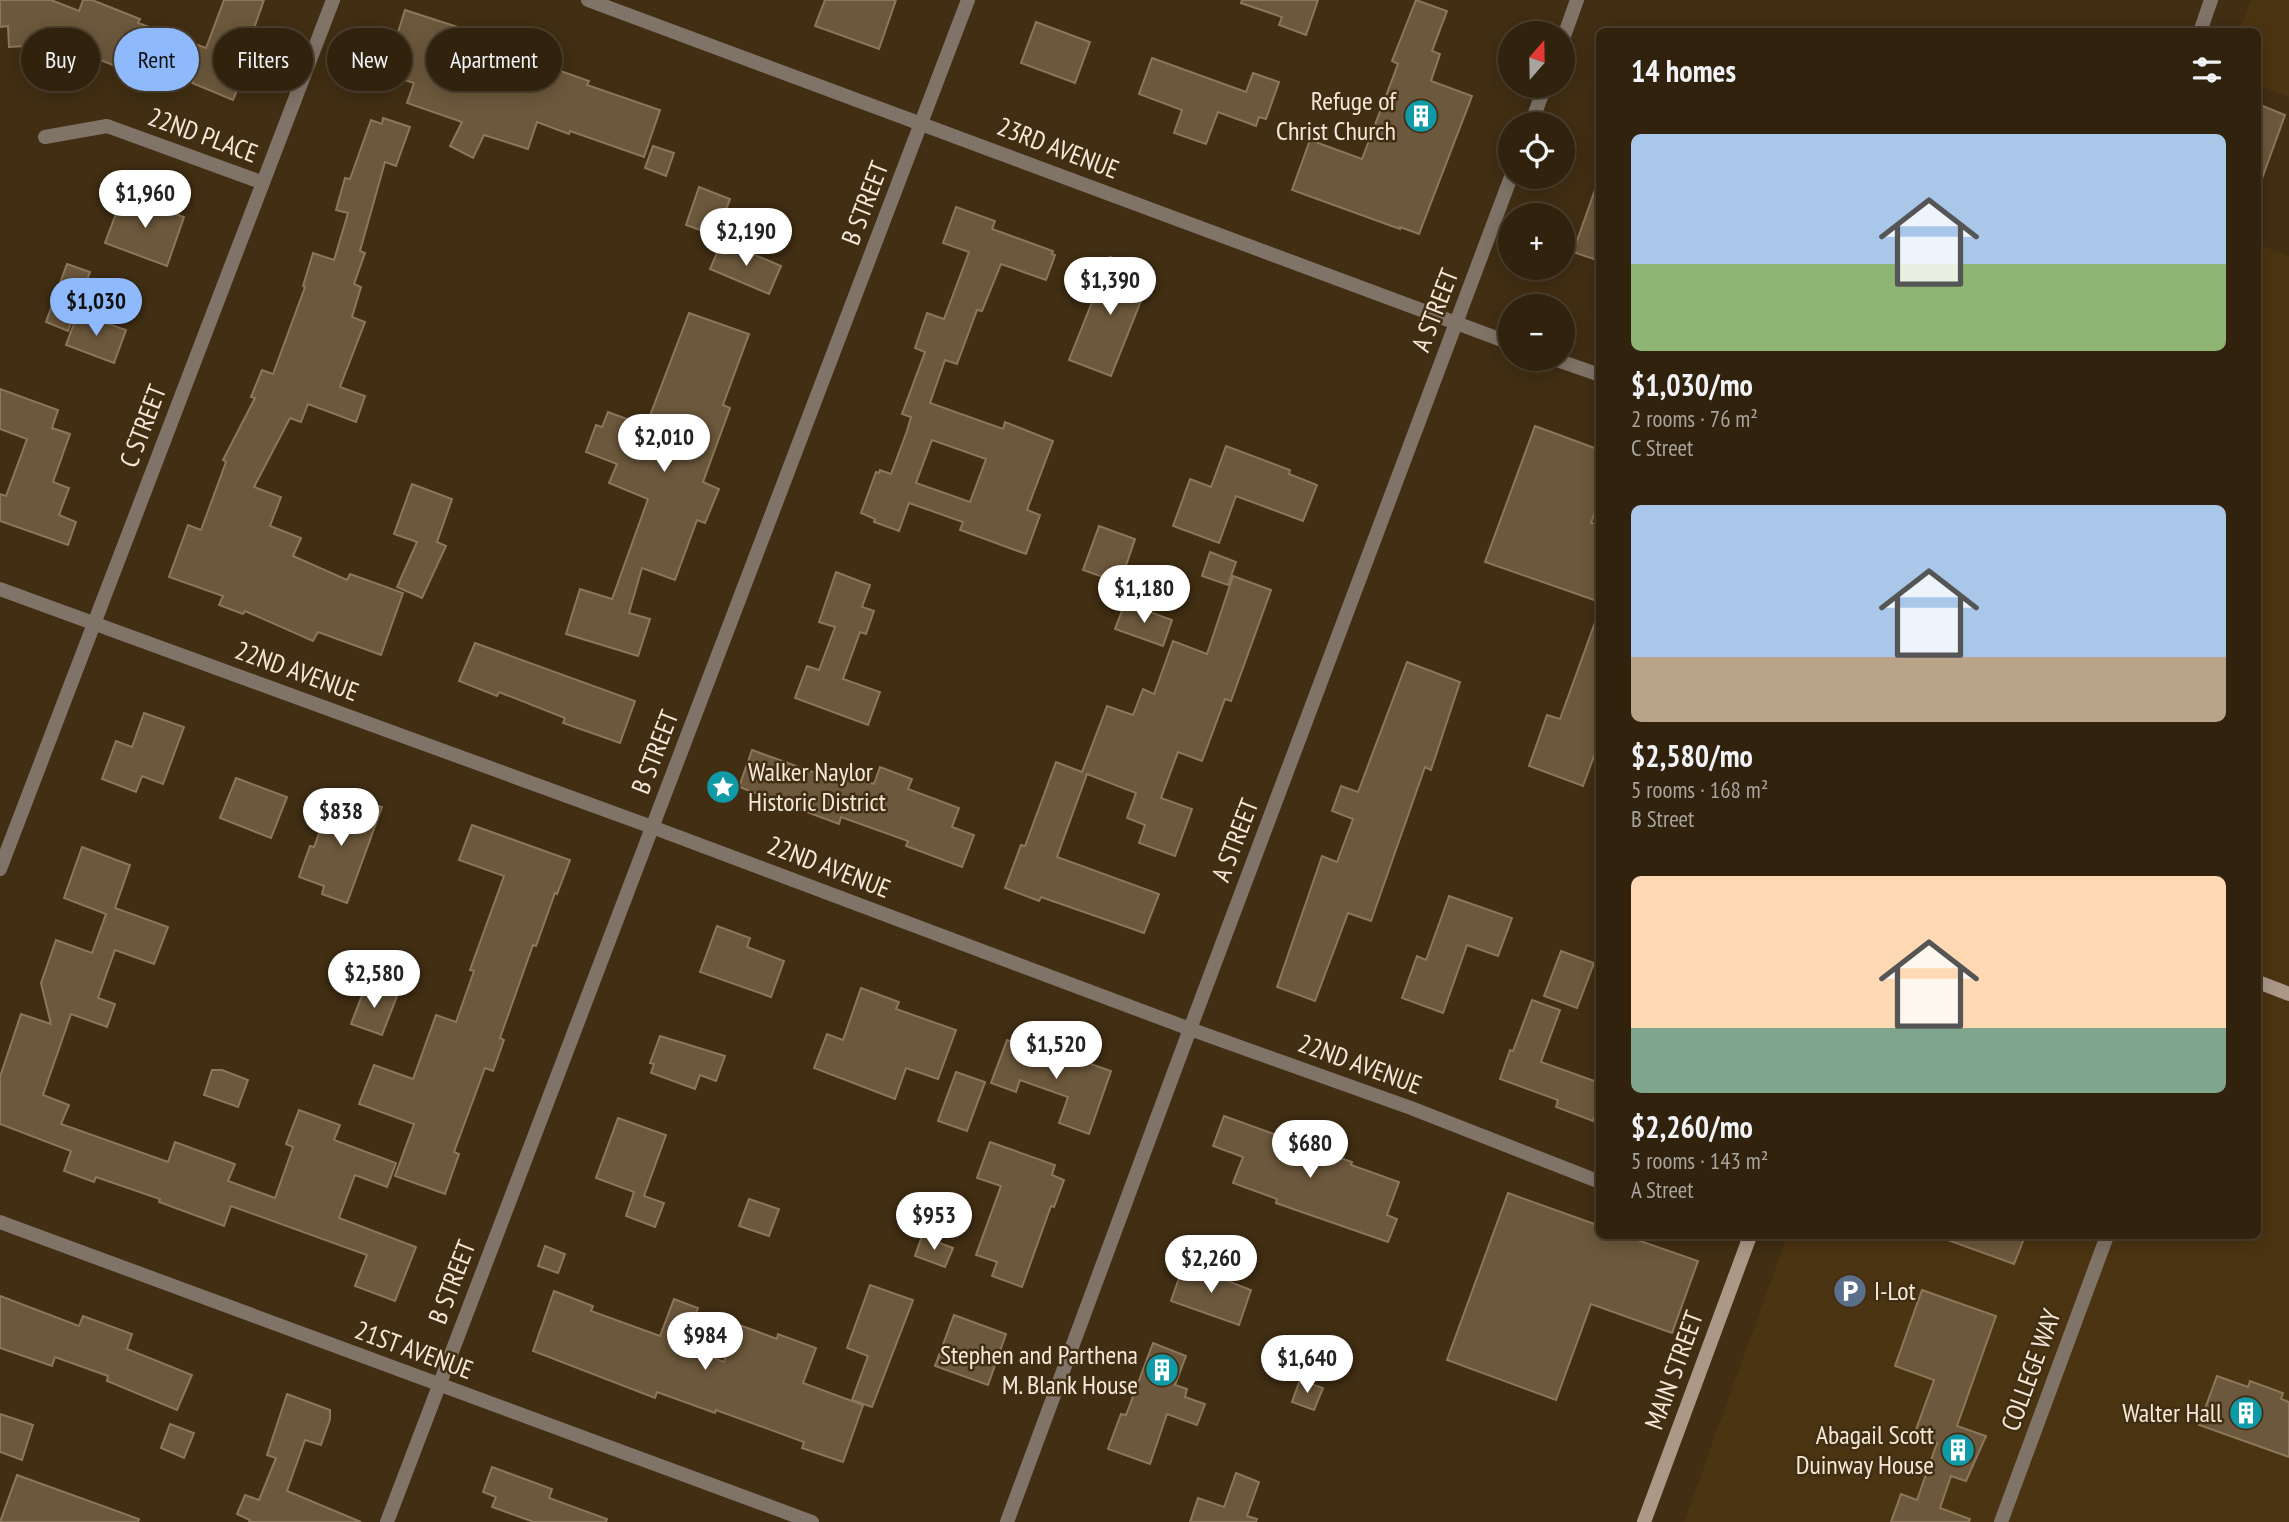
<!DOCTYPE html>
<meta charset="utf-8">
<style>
:root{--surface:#31220e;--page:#392a17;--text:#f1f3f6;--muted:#a8a49e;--line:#4c3f2e;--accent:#8eb9fc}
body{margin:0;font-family:"PT Sans Narrow",sans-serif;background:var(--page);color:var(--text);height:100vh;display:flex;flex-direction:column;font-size:26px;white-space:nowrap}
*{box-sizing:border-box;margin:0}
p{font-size:23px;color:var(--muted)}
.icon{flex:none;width:38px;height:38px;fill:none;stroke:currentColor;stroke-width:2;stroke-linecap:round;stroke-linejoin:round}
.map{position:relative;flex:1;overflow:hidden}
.details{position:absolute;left:1596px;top:28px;width:665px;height:1211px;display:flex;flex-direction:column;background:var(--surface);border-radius:10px;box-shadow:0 4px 18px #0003,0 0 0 2px var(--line)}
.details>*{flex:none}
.banner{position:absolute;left:21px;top:28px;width:665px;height:63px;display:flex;gap:14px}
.needle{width:46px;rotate:20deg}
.buttons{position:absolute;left:1498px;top:21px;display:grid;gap:14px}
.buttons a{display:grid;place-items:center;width:77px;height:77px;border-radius:50%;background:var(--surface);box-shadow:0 4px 18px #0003,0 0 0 2px var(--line);font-size:35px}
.price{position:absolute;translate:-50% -60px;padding:0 16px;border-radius:24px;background:#fff;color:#222;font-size:23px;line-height:46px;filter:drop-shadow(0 2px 4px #0008)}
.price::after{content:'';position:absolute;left:50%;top:42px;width:21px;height:16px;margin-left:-10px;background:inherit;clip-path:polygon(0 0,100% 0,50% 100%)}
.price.selected{background:var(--accent);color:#111}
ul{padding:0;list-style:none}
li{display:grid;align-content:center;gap:14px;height:371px;padding:0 35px}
li span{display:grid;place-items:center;height:217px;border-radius:10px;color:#555}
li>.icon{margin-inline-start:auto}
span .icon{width:126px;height:126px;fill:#fffc;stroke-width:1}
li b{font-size:30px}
h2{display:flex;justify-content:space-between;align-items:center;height:84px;padding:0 35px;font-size:30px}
.chip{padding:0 24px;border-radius:32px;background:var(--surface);box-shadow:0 4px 18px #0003,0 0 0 2px var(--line);font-size:24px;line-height:63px}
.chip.selected{background:var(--accent);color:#111}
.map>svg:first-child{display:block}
</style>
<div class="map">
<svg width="2289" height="1522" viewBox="0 0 2289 1522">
<rect width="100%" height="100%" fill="#412e13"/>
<!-- built -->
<g fill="#4b3411">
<path d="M 2251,0 L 2289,0 L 2289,97 L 2258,85 L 2258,32 L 2239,31 Z"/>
<path d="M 2258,244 L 2289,256 L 2289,1522 L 1684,1522 L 1787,1236 L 2258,1236 Z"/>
</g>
<!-- building -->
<g fill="#6c583c" stroke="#8d775a" stroke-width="2" fill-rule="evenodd">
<path d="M 0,0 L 51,0 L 79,11 L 83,0 L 92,0 L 140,19 L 138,23 L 206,48 L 224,0 L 264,0 L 253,31 L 246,28 L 234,63 L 246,68 L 233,100 L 192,83 L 199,67 L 130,42 L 120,68 L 61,44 L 9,47 L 8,26 L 0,27 Z"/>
<path d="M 825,0 L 896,0 L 879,49 L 815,26 Z"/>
<path d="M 1242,0 L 1318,0 L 1306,35 L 1279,25 L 1282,17 L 1241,3 Z"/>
<path d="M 1416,0 L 1447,11 L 1432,51 L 1440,54 L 1431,81 L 1472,96 L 1419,234 L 1400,227 L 1400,229 L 1292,190 L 1310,140 L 1362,159 L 1398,64 L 1392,61 Z"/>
<path d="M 405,10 L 473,32 L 537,57 L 535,62 L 589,81 L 587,85 L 660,110 L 644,157 L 570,131 L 569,134 L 537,122 L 528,149 L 484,135 L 473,158 L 450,146 L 462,122 L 407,103 L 414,83 L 385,74 Z"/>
<path d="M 1036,22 L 1090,42 L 1075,83 L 1021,63 Z"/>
<path d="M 1152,58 L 1246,92 L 1253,73 L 1279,82 L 1266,119 L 1259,117 L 1256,126 L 1218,112 L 1206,144 L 1174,133 L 1182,110 L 1139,94 Z"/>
<path d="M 2258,104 L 2285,115 L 2260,184 L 2258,183 Z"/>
<path d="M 383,118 L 410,127 L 396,166 L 385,162 L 360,251 L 365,253 L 354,284 L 361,287 L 352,317 L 365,322 L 340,387 L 365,396 L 356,422 L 308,404 L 301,422 L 290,418 L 254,487 L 281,497 L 270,526 L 301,538 L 293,556 L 347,580 L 350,574 L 403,593 L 381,655 L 318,632 L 313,641 L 245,611 L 243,614 L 219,605 L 223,596 L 169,577 L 188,525 L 201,530 L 226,462 L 223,460 L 255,398 L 251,397 L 262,370 L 273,374 L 305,287 L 303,286 L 313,253 L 334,260 L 348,213 L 336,210 L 345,178 L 350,179 L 371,120 L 382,124 Z"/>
<path d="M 653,146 L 674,153 L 666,176 L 645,168 Z"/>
<path d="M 699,187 L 730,199 L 716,236 L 686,225 Z"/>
<path d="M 1596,187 L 1600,188 L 1600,261 L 1573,252 Z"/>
<path d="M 123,195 L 184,217 L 167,266 L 105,243 Z"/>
<path d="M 956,207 L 995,221 L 992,229 L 1053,251 L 1052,254 L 1055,255 L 1046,280 L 1001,264 L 982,311 L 977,310 L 957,364 L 945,360 L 930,403 L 1003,429 L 1005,422 L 1053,441 L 1027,510 L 1040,515 L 1026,554 L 960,530 L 963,522 L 909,503 L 899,531 L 874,522 L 875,519 L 861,513 L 876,472 L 879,473 L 880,470 L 891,474 L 907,431 L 911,417 L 902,414 L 925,352 L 915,348 L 927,313 L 944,319 L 969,252 L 943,243 ZM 932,440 L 986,459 L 970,502 L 916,483 Z"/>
<path d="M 722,241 L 781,266 L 769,294 L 710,269 Z"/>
<path d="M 1110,257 L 1152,273 L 1111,376 L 1069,360 Z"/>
<path d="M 67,264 L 90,272 L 68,331 L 46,322 Z"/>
<path d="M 78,313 L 126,330 L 114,363 L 66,345 Z"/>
<path d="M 689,313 L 749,334 L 723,405 L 730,408 L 703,482 L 719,489 L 705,523 L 697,520 L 675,580 L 642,568 L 629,613 L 650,619 L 638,656 L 566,634 L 580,589 L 612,599 L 648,499 L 609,483 L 617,464 L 586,452 L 596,425 L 602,427 L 608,412 L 646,426 Z"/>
<path d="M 0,389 L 58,410 L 52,428 L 70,434 L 53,482 L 69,488 L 59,515 L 76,522 L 68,545 L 0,521 L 0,494 L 6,496 L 27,439 L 0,429 Z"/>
<path d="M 1535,426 L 1600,450 L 1600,499 L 1591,523 L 1600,524 L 1600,602 L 1485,562 Z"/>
<path d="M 1226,446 L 1290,470 L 1289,474 L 1317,485 L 1303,521 L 1236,496 L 1219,543 L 1173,526 L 1190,479 L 1211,487 Z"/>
<path d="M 412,484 L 452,499 L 437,542 L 446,546 L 422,598 L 397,587 L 417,542 L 394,534 Z"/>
<path d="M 1099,526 L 1135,539 L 1120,583 L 1083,570 Z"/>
<path d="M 1210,552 L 1236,562 L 1228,585 L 1202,576 Z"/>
<path d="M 836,572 L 870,585 L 862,607 L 874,611 L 866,634 L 860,632 L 843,679 L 880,692 L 868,725 L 795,698 L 807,666 L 819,670 L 835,627 L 819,622 Z"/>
<path d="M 1233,576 L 1271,590 L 1231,701 L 1225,699 L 1202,761 L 1178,752 L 1161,798 L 1192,809 L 1175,856 L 1139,843 L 1145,825 L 1127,818 L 1136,793 L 1087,774 L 1057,857 L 1159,894 L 1144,933 L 1041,897 L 1039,901 L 1005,888 L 1021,845 L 1025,846 L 1056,762 L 1082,772 L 1107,706 L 1133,715 L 1143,689 L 1154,694 L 1173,641 L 1207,654 Z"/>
<path d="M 1125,603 L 1172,620 L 1163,646 L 1115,629 Z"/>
<path d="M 1597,617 L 1600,617 L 1600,740 L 1583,786 L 1529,766 L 1547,715 L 1560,719 Z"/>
<path d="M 475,643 L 635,701 L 620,743 L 563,723 L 565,718 L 499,692 L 497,696 L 459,681 Z"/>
<path d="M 1407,662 L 1460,682 L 1431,770 L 1425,767 L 1371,921 L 1348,913 L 1315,1001 L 1277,987 L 1322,856 L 1337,862 L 1353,819 L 1332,811 L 1341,786 L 1358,792 Z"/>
<path d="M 144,713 L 184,727 L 163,784 L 142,776 L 136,792 L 102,779 L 116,741 L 132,747 Z"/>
<path d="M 752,750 L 832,779 L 835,770 L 874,784 L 880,767 L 912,779 L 908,789 L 959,808 L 952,827 L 974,835 L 962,867 L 906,846 L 908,841 L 841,817 L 839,824 L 739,787 Z"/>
<path d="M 236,778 L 287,797 L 271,838 L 220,818 Z"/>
<path d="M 350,796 L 382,807 L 347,903 L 322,894 L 324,886 L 299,877 L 310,846 L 314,847 L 329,806 L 344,811 Z"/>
<path d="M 472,825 L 570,860 L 557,894 L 555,893 L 536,946 L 533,945 L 500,1038 L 504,1040 L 493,1071 L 485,1068 L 454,1152 L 459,1154 L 445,1194 L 395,1176 L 414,1124 L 359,1104 L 374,1065 L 413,1079 L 436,1015 L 456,1022 L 474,971 L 470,970 L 504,876 L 459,860 Z"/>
<path d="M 82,847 L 130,865 L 115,908 L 168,927 L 154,964 L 115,950 L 98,998 L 115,1004 L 107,1027 L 71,1014 L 43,1095 L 69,1105 L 61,1124 L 168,1162 L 175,1142 L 235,1164 L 228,1181 L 275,1198 L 293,1147 L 286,1144 L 299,1110 L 340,1125 L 334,1140 L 396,1163 L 387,1187 L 355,1175 L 339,1218 L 416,1247 L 395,1301 L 355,1286 L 367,1255 L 231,1206 L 224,1226 L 159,1202 L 160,1199 L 96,1177 L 94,1182 L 64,1171 L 71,1151 L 0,1124 L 0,1077 L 21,1014 L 51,1024 L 41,983 L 56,940 L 92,953 L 106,914 L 64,898 Z"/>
<path d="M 1449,896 L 1512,918 L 1498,956 L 1467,945 L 1443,1013 L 1402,998 L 1417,956 L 1426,960 Z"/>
<path d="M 717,926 L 750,938 L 747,947 L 784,961 L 771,997 L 700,972 Z"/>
<path d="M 1561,951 L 1594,963 L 1577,1008 L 1544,996 Z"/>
<path d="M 366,985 L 397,996 L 382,1035 L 351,1024 Z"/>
<path d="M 861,988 L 899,1002 L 896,1009 L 956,1030 L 938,1079 L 906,1068 L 895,1099 L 814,1068 L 827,1034 L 843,1040 Z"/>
<path d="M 1532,1000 L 1560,1010 L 1541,1062 L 1600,1083 L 1600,1102 L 1593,1121 L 1556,1107 L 1558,1100 L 1500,1079 L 1510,1050 L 1513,1051 Z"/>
<path d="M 660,1036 L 725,1056 L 716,1081 L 700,1075 L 695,1089 L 651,1073 L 654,1064 L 650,1063 Z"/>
<path d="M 1007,1040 L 1044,1054 L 1046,1048 L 1111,1071 L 1089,1134 L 1059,1123 L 1068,1097 L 1020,1080 L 1016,1092 L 991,1083 Z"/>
<path d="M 212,1070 L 222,1070 L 248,1080 L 238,1107 L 204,1095 Z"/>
<path d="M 956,1072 L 985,1082 L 967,1131 L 938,1121 Z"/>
<path d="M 1224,1116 L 1352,1162 L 1351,1165 L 1399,1182 L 1387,1215 L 1397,1219 L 1388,1242 L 1276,1203 L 1277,1199 L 1233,1183 L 1243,1157 L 1213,1146 Z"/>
<path d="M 618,1118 L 666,1135 L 644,1196 L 664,1203 L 655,1227 L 626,1216 L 634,1192 L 596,1178 Z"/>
<path d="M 990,1142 L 1055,1165 L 1052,1175 L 1064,1180 L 1054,1207 L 1051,1206 L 1022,1287 L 992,1276 L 997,1262 L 976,1255 L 1001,1186 L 977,1178 Z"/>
<path d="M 1508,1193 L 1600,1226 L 1600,1236 L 1626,1236 L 1698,1261 L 1672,1333 L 1591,1304 L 1556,1400 L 1447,1360 Z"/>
<path d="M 749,1199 L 779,1209 L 769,1236 L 739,1226 Z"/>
<path d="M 922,1236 L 953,1248 L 945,1267 L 915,1256 Z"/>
<path d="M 1943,1236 L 2025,1236 L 2014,1264 L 1942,1238 Z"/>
<path d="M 545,1246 L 565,1254 L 558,1273 L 538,1266 Z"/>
<path d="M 1184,1264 L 1251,1290 L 1239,1325 L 1171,1301 Z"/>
<path d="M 870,1285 L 913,1300 L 872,1407 L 852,1400 L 868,1356 L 847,1348 Z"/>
<path d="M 1922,1290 L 1996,1316 L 1957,1426 L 1986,1436 L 1966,1481 L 1951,1476 L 1940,1508 L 1970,1519 L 1969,1522 L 1891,1522 L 1901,1494 L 1917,1500 L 1937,1443 L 1914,1435 L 1934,1380 L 1895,1366 Z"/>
<path d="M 554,1291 L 593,1306 L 591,1311 L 660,1336 L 674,1299 L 698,1308 L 684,1347 L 724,1362 L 737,1324 L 777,1339 L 778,1334 L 816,1348 L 803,1383 L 863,1405 L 843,1462 L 802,1448 L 804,1442 L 716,1410 L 715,1413 L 657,1392 L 655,1398 L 533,1351 Z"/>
<path d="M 0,1296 L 79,1326 L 83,1316 L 132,1334 L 127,1349 L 192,1375 L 177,1410 L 107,1381 L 108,1376 L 55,1357 L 52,1366 L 0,1348 Z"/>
<path d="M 954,1315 L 1006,1334 L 988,1385 L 935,1366 Z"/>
<path d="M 1153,1343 L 1186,1356 L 1175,1385 L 1187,1389 L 1185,1397 L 1205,1404 L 1197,1425 L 1167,1414 L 1150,1464 L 1108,1449 L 1121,1414 L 1126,1415 Z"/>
<path d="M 2217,1376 L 2248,1387 L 2250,1381 L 2283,1393 L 2281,1399 L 2289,1402 L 2289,1457 L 2199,1425 Z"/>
<path d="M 1300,1380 L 1323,1388 L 1314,1410 L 1292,1402 Z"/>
<path d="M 287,1394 L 330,1410 L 330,1419 L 321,1445 L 305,1440 L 287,1491 L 361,1522 L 249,1522 L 250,1520 L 237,1514 L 245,1495 L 259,1500 L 276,1458 L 267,1455 Z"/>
<path d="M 0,1414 L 33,1425 L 22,1460 L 0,1452 Z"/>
<path d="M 170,1424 L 194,1433 L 184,1458 L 161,1448 Z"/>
<path d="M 492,1467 L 552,1489 L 549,1498 L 607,1519 L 606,1522 L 534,1522 L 492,1507 L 496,1497 L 483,1492 Z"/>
<path d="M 1236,1473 L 1259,1482 L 1247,1516 L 1257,1519 L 1256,1522 L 1190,1522 L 1198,1498 L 1224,1507 Z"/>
<path d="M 17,1475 L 139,1519 L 138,1522 L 0,1522 Z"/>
</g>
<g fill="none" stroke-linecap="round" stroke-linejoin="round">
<!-- street -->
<g stroke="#807469" stroke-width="14">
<path d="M 588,0 L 1510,343"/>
<path d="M 2200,32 L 2211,0"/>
<path d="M 1563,39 L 1577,0"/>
<path d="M 1531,124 L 1545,86"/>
<path d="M 45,137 L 107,126 L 261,182"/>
<path d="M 1554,359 L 1600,375"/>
<path d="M 0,589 L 652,827 L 1190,1029 L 1411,1108 L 1600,1182"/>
<path d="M 0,869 L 333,0"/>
<path d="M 0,1222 L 812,1522"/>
<path d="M 387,1522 L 968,0"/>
<path d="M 1007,1522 L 1190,1029 L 1511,177"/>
<path d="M 2001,1522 L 2107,1236"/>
</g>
<!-- secondary -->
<g stroke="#ab9887" stroke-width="14">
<path d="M 2258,982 L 2289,994"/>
<path d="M 1644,1522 L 1750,1236"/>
</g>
</g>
<!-- icons -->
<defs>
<g id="building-disc" transform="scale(1.75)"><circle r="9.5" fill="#0f9aa8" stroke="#412e13"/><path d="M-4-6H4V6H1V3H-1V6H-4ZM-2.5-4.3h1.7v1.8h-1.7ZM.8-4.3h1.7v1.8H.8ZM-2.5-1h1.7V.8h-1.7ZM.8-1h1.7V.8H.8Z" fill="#fff"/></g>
<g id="sight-disc" transform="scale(1.75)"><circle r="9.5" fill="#0f9aa8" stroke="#412e13"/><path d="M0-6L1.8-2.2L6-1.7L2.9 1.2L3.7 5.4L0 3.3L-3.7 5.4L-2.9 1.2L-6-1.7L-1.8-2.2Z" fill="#fff"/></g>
<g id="parking-disc" transform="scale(1.75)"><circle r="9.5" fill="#5c6f8a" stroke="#412e13"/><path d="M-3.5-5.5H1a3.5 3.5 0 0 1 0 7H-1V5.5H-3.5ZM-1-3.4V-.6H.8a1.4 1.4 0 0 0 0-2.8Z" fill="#fff"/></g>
</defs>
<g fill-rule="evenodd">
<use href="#building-disc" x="1421" y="116"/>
<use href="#sight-disc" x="723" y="787"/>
<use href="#parking-disc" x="1850" y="1291"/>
<use href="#building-disc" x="1162" y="1370"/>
<use href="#building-disc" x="2246" y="1413"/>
<use href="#building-disc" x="1958" y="1450"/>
</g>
<g text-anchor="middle" stroke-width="5" stroke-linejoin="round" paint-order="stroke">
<!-- poi labels -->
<g font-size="26" fill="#f4e8d8" stroke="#412e13" text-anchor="end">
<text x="1396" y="110">Refuge of<tspan x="1396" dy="30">Christ Church</tspan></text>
<text x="748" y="781" text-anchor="start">Walker Naylor<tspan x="748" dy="30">Historic District</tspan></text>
<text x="1874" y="1300" text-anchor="start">I-Lot</text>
<text x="1138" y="1364">Stephen and Parthena<tspan x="1138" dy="30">M. Blank House</tspan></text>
<text x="2222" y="1422">Walter Hall</text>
<text x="1934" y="1444">Abagail Scott<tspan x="1934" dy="30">Duinway House</tspan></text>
</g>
<!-- street labels -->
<g font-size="26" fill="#f4e8d8" stroke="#412e13">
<text transform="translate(203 135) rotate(20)" y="9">22ND PLACE</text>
<text transform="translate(1058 148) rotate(21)" y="9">23RD AVENUE</text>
<text transform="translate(865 203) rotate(-69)" y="9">B STREET</text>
<text transform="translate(1435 310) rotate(-69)" y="9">A STREET</text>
<text transform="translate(143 426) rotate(-69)" y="9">C STREET</text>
<text transform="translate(297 671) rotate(20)" y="9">22ND AVENUE</text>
<text transform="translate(655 752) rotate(-69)" y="9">B STREET</text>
<text transform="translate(1235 840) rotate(-69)" y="9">A STREET</text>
<text transform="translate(829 867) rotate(21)" y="9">22ND AVENUE</text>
<text transform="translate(1360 1064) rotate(20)" y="9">22ND AVENUE</text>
<text transform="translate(452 1282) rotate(-69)" y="9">B STREET</text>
<text transform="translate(414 1350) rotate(20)" y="9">21ST AVENUE</text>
<text transform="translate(1674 1370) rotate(-70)" y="9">MAIN STREET</text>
<text transform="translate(2031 1370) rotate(-70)" y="9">COLLEGE WAY</text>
</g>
</g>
</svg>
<div class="buttons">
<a><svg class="needle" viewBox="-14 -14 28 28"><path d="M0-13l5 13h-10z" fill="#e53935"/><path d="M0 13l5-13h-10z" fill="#a8a49e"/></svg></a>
<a><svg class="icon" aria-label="locate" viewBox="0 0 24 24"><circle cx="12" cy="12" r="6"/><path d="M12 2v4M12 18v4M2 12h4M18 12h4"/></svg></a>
<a>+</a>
<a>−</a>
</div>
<b class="price" style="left:145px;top:230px">$1,960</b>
<b class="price" style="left:746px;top:268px">$2,190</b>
<b class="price" style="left:1110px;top:317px">$1,390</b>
<b class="price selected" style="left:96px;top:338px">$1,030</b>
<b class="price" style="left:664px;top:474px">$2,010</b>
<b class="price" style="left:1144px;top:625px">$1,180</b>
<b class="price" style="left:341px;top:848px">$838</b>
<b class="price" style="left:374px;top:1010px">$2,580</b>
<b class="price" style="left:1056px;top:1081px">$1,520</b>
<b class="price" style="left:1310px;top:1180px">$680</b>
<b class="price" style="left:934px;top:1252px">$953</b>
<b class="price" style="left:1211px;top:1295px">$2,260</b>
<b class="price" style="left:705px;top:1372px">$984</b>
<b class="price" style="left:1307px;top:1395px">$1,640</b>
<div class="banner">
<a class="chip">Buy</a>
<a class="chip selected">Rent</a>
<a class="chip">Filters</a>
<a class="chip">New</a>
<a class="chip">Apartment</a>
</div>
<section class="details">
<h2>14 homes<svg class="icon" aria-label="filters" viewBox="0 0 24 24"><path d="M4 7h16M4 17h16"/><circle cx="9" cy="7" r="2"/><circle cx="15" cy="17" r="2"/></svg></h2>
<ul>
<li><span style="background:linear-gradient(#a9c7e8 60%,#8fb573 0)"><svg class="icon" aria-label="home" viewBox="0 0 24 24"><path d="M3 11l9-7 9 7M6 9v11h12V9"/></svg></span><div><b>$1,030/mo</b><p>2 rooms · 76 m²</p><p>C Street</p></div></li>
<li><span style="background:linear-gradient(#a9c7e8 70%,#b9a48a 0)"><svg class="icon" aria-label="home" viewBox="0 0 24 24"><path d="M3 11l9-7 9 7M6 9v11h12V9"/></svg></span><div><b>$2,580/mo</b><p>5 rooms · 168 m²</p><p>B Street</p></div></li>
<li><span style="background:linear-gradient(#ffd9b3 70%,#7fa58c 0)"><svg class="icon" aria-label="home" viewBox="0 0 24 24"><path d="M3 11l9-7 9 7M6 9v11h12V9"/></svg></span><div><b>$2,260/mo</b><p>5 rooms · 143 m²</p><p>A Street</p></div></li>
</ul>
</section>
</div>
